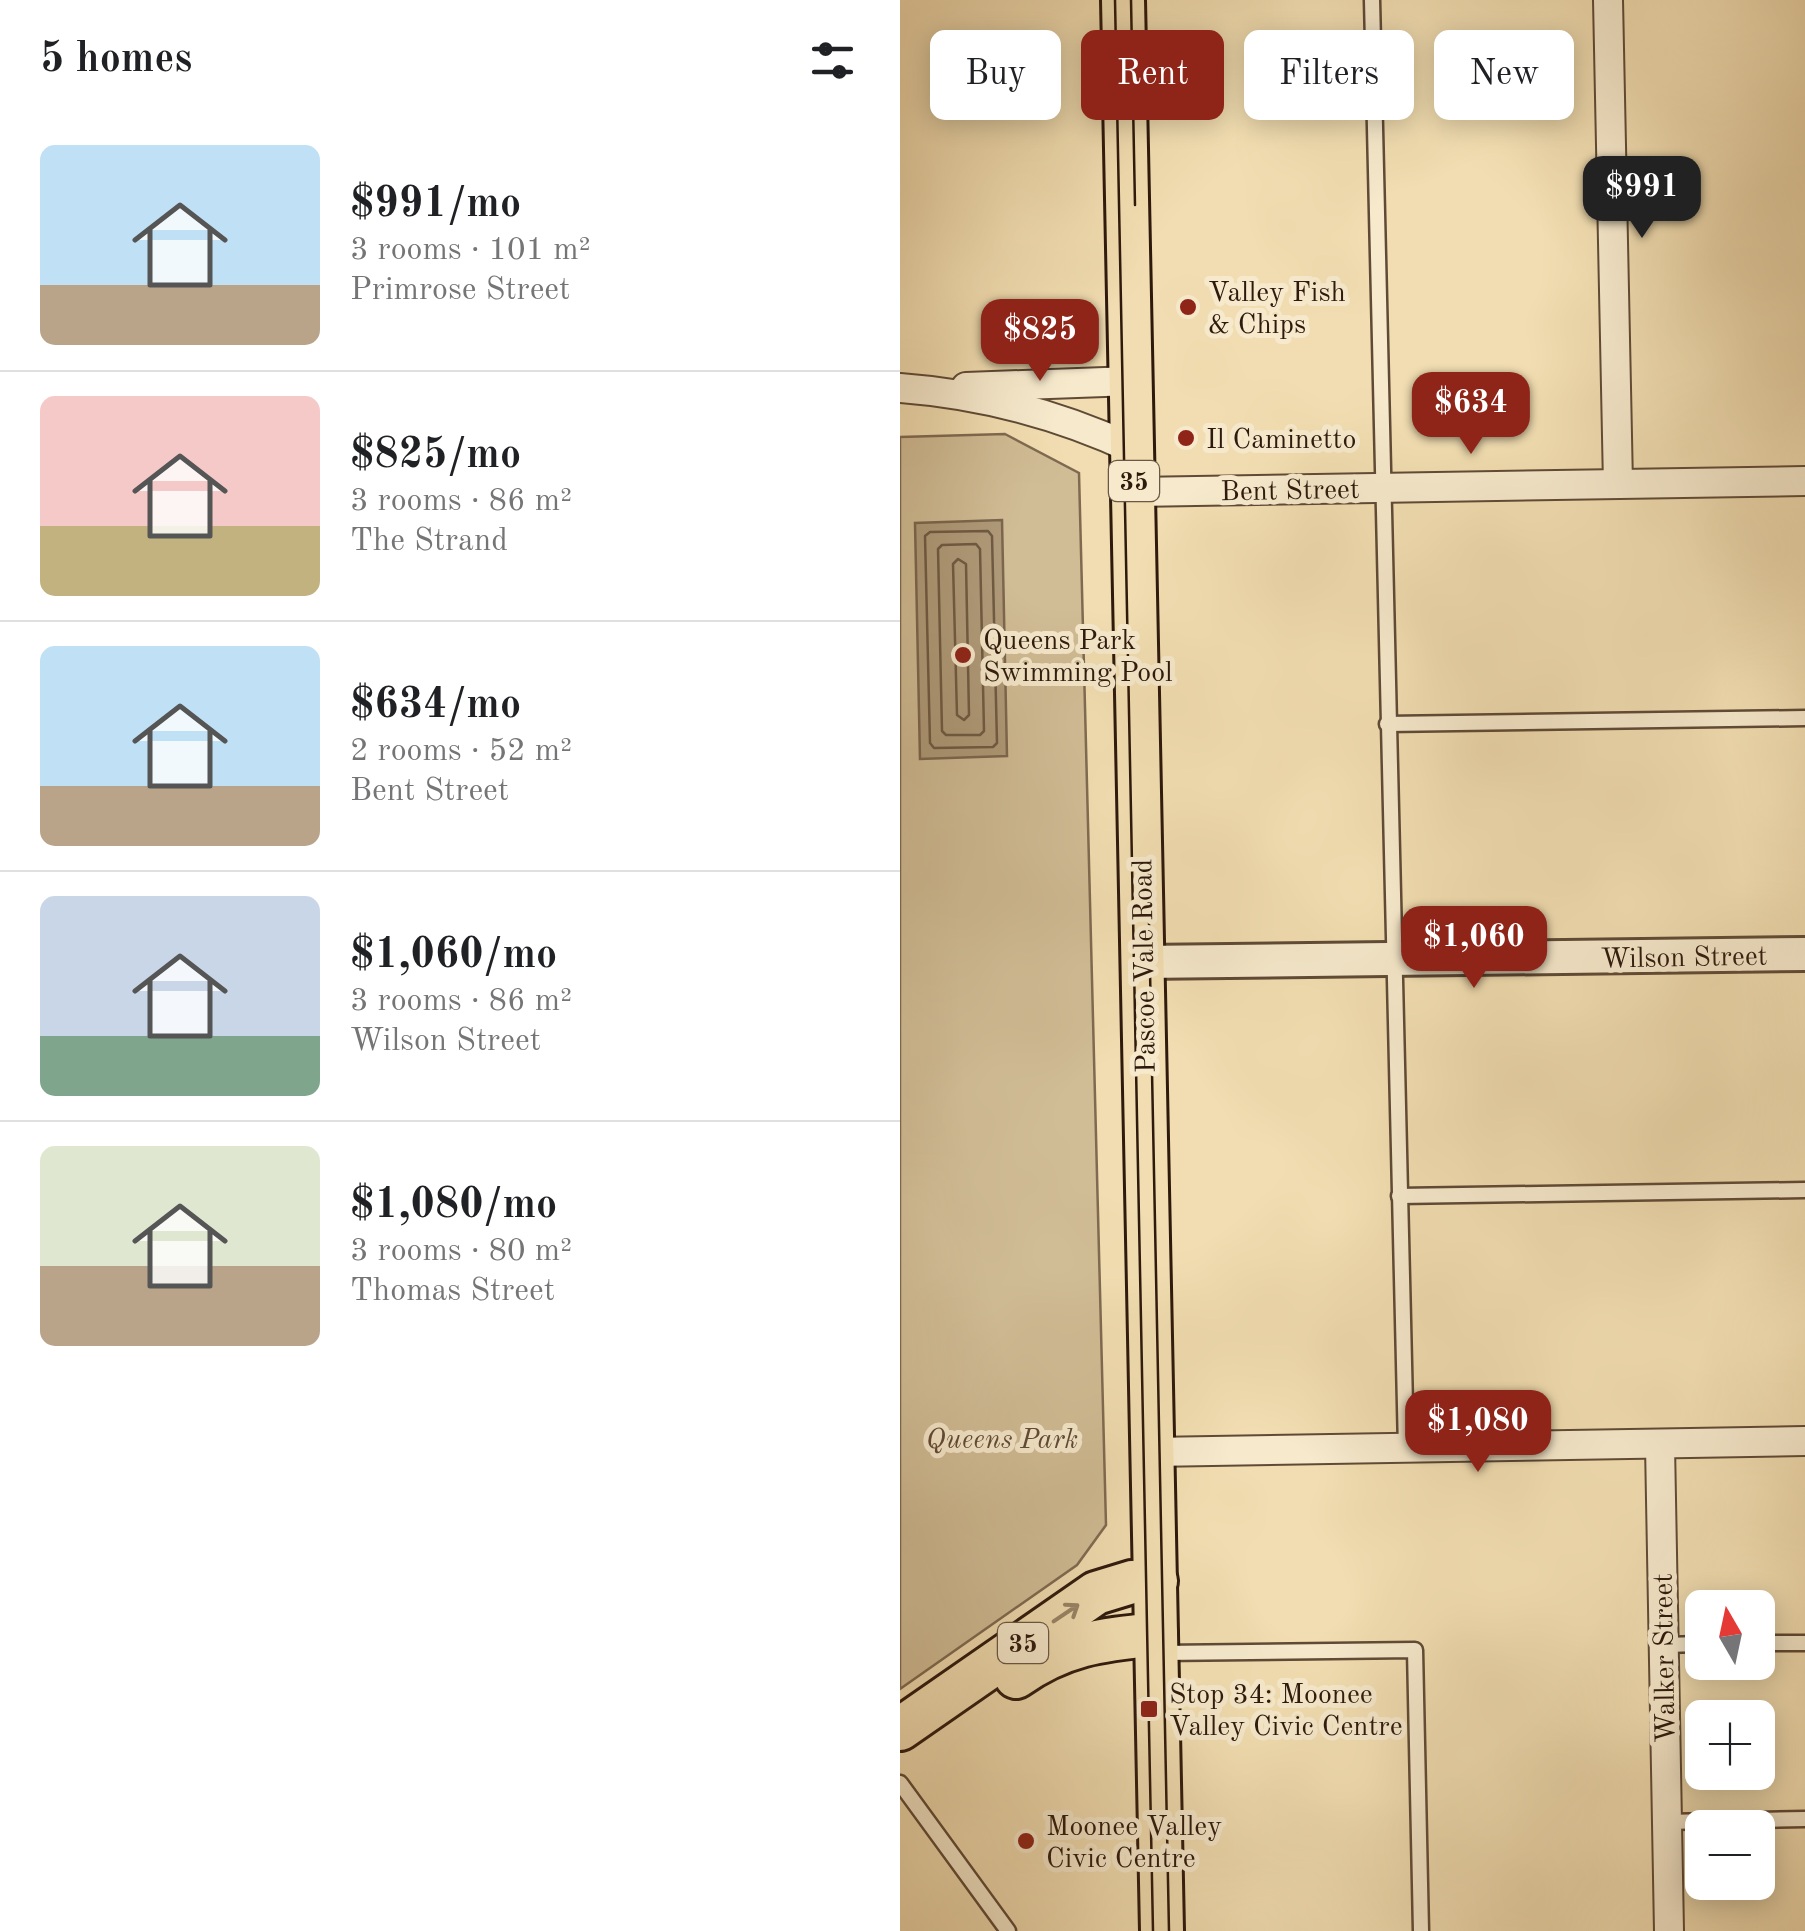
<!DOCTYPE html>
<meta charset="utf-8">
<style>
:root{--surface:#fff;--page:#f6f6f6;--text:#202124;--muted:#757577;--line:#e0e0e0;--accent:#8f2418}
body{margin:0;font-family:"Old Standard TT",serif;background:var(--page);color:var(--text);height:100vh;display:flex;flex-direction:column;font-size:38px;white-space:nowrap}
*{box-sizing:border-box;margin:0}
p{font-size:32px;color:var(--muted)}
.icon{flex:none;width:55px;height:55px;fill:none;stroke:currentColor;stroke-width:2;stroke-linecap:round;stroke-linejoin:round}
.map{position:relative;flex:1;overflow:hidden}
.details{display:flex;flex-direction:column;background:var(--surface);width:900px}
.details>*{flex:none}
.hud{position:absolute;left:30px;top:30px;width:725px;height:90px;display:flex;gap:20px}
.needle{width:65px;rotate:351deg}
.tools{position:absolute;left:785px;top:1590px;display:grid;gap:20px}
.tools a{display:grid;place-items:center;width:90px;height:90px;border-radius:15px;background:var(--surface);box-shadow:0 5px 25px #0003;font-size:50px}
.price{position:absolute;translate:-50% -85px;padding:0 22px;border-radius:20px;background:var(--accent);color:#fff;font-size:32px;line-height:65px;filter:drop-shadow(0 2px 5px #0008)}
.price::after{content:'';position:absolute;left:50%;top:60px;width:30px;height:22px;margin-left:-15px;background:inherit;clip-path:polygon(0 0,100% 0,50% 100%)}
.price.active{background:#222;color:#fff}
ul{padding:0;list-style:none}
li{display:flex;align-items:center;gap:30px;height:250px;padding:0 40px}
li+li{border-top:2px solid var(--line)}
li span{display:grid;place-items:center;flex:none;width:280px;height:200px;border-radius:15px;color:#555}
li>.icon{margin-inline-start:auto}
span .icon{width:120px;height:120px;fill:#fffc;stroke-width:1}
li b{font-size:42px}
h2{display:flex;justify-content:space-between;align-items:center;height:120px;padding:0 40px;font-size:42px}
.tag{padding:0 35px;border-radius:15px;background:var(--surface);box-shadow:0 5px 25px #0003;font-size:35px;line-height:90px}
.tag.active{background:var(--accent);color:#fff}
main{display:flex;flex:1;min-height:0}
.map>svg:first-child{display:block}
</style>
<main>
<section class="details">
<h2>5 homes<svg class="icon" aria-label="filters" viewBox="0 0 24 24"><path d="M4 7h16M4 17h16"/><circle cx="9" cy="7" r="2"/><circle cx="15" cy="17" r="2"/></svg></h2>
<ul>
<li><span style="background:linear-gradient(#bfe0f5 70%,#b9a48a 0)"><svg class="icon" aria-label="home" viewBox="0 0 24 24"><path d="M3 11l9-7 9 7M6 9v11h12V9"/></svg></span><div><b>$991/mo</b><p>3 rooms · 101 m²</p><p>Primrose Street</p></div></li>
<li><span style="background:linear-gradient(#f6c9c9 65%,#c2b280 0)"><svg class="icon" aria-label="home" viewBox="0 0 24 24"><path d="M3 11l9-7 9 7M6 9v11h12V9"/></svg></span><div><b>$825/mo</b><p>3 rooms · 86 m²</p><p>The Strand</p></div></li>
<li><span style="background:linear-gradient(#bfe0f5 70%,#b9a48a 0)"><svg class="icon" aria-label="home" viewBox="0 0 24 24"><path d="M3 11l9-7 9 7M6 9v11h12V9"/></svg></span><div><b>$634/mo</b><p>2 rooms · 52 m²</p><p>Bent Street</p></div></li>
<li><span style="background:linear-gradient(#c9d6e8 70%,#7fa58c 0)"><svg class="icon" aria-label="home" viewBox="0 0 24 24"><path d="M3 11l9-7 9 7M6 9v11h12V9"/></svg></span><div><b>$1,060/mo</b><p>3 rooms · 86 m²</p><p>Wilson Street</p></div></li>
<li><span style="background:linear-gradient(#dfe7d0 60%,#b9a48a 0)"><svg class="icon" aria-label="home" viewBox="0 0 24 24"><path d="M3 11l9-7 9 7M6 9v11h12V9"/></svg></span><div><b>$1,080/mo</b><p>3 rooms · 80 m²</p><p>Thomas Street</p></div></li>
</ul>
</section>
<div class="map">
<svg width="905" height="1931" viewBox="0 0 905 1931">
<rect width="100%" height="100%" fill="#f1ddb1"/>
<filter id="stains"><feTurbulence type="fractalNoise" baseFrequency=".002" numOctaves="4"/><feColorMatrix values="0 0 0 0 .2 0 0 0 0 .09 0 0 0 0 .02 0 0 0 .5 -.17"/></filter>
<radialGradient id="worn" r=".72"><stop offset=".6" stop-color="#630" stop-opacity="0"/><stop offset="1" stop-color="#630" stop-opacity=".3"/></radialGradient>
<!-- green -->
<path fill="#d0bc95" stroke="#7f6a51" stroke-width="2.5" d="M 105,434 L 179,473 L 206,1525 L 177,1565 L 0,1689 L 0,437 Z"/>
<!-- water -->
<path fill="#af9a79" stroke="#7b664e" stroke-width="2.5" d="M 102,520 L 107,756 L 20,759 L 15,523 Z"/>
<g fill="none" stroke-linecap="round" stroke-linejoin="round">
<!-- shore -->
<g stroke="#6e5a43" stroke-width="2.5">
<path d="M 88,531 L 92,536 L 97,743 L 93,747 L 34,748 L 30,743 L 25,536 L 30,532 Z"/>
<path d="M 76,544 L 80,549 L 84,731 L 80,735 L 46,735 L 42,731 L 38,549 L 42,545 Z"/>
<path d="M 58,559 L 66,564 L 69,715 L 64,720 L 57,715 L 53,564 Z"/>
</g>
<!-- service casing -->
<g stroke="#5f4a36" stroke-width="19">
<g id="service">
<path d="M 472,0 L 506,1448"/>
<path d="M 487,724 L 905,718"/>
<path d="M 499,1196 L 905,1190"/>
<path d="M 858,1643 L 905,1643"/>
<path d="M 763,1645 L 802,1644"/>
<path d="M 263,1653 L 515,1650 L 521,1931"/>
<path d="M 0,1783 L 108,1931"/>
<path d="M 766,1822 L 905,1819"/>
</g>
</g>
<!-- minor casing -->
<g stroke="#5f4a36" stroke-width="32">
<g id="minor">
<path d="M 708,0 L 718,484"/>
<path d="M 66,387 L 232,381"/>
<path d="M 0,388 C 80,394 160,415 233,449"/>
<path d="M 235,492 L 905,481"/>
<path d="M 760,1445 L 769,1931"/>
<path d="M 252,1452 L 905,1441"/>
</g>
</g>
<!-- tertiary casing -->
<g stroke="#5f4a36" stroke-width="38">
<path id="tertiary" d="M 242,962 L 905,954"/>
</g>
<!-- primary casing -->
<g stroke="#2e190d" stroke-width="48">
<g id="primary">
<path d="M 223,0 L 262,1931"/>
<path d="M 116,1677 C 163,1644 200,1640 256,1634"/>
<path d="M 0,1729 L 196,1593 L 232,1582 L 256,1581"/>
</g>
</g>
<!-- service -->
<use href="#service" stroke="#f6e9cc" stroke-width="14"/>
<!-- minor -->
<use href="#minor" stroke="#f6e9cc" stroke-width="28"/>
<!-- tertiary -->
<use href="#tertiary" stroke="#f6e9cc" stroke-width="32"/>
<!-- primary -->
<use href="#primary" stroke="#f1ddb1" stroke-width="42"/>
<!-- tram -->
<g stroke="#2e190d" stroke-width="2.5">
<path d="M 215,0 L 253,1931"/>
<path d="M 231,0 L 235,205"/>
<path d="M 249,920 L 269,1931"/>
</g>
</g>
<!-- one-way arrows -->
<defs><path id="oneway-shaft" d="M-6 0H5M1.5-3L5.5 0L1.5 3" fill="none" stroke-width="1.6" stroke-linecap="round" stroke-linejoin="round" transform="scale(2.5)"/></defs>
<use stroke="#998567" href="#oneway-shaft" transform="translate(166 1613) rotate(-34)"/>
<!-- markers -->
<g fill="#8f2418" stroke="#f6e9cc" stroke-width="4">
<circle cx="288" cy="307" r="10"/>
<circle cx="286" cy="438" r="10"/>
<circle cx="63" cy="655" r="10"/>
<rect x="239" y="1699" width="20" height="20" rx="5"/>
<circle cx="126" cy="1841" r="10"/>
</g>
<g text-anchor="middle" stroke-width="10" stroke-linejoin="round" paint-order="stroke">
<!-- shield labels -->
<g fill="#f6e9cc" stroke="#6a5746" stroke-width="2.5">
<rect x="209" y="461" width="50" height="40" rx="8"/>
<rect x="98" y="1623" width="50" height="40" rx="8"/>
</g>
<g font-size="25" font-weight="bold" fill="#2e190d">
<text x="234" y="490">35</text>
<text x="123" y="1652">35</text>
</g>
<!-- poi labels -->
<g font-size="28" fill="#2e190d" stroke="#f6e9cc" text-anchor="start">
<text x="308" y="301">Valley Fish<tspan x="308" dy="32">&amp; Chips</tspan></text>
<text x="306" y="448">Il Caminetto</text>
<text x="83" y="649">Queens Park<tspan x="83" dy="32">Swimming Pool</tspan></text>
<text x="269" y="1703">Stop 34: Moonee<tspan x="269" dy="32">Valley Civic Centre</tspan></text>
<text x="146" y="1835">Moonee Valley<tspan x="146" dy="32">Civic Centre</tspan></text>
</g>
<!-- street labels -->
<g font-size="28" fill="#2e190d" stroke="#f6e9cc">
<text transform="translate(390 489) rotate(-1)" y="10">Bent Street</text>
<text transform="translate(784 956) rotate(-1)" y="10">Wilson Street</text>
<text transform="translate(243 966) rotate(-91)" y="10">Pascoe Vale Road</text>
<text transform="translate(763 1658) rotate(-91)" y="10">Walker Street</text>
</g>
<!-- park labels -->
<g font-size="28" font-style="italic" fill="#5f4a36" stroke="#f6e9cc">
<text x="102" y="1448">Queens Park</text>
</g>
</g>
<rect width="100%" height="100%" filter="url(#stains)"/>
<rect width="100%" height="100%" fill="url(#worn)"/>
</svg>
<div class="tools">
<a><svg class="needle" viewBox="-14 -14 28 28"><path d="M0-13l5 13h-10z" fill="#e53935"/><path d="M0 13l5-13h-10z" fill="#757577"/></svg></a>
<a>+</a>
<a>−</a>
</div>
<b class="price active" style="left:742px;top:241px">$991</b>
<b class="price" style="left:140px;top:384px">$825</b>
<b class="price" style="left:571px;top:457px">$634</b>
<b class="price" style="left:574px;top:991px">$1,060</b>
<b class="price" style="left:578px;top:1475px">$1,080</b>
<div class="hud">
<a class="tag">Buy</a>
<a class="tag active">Rent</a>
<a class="tag">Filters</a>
<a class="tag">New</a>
</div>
</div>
</main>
